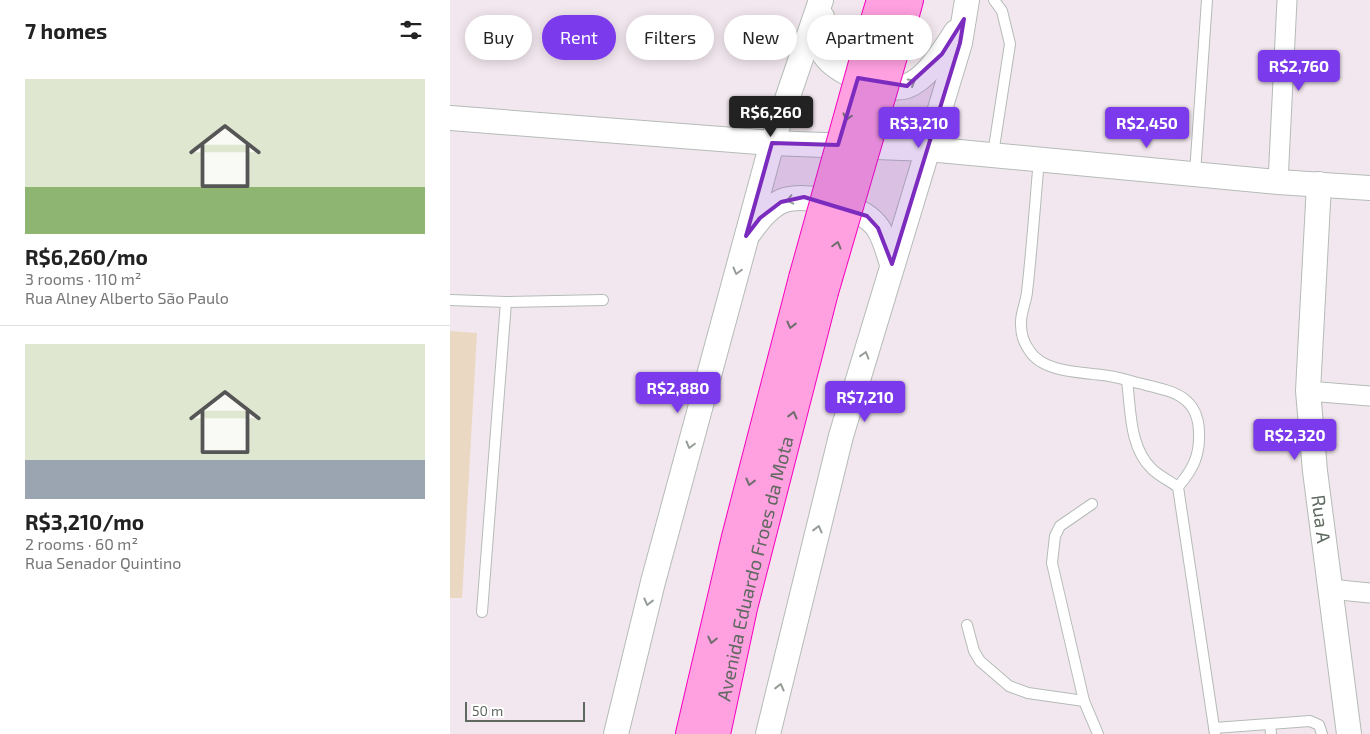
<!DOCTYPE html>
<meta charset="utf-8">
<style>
:root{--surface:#fff;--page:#f2f2f2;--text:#222;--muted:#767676;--line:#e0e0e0;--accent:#7c3aed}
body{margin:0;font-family:"Exo 2",sans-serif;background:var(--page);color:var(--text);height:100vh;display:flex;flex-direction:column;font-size:19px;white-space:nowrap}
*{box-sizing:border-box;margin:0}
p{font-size:16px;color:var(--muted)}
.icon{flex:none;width:28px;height:28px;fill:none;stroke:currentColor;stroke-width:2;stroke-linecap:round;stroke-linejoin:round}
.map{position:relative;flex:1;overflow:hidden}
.side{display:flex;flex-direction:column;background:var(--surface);width:450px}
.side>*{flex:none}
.guide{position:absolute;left:15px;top:15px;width:475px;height:45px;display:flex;gap:10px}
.scale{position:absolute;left:15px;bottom:12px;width:120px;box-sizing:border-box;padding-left:5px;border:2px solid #5e695f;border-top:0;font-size:14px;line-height:18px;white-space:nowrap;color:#5e695f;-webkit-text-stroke:4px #fff;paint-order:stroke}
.price{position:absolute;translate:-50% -42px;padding:0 11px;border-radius:5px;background:var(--accent);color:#fff;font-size:16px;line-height:32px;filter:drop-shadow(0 1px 2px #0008)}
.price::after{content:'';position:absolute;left:50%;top:30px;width:15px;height:11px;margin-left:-8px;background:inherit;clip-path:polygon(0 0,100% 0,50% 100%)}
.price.on{background:#222;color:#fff}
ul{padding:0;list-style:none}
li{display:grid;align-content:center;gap:10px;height:265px;padding:0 25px}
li+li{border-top:1px solid var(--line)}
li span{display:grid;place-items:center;height:155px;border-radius:0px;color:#555}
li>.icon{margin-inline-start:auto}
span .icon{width:90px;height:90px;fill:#fffc;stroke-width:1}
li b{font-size:21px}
h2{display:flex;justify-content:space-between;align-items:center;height:60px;padding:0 25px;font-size:21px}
.chip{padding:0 18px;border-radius:22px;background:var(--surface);box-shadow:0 2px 12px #0003;font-size:18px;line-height:45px}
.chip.on{background:var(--accent);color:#fff}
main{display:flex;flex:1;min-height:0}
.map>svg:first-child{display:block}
</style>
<main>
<section class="side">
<h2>7 homes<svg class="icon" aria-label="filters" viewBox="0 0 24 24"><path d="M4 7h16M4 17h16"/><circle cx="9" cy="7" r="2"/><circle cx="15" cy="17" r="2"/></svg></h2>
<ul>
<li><span style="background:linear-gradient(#dfe7d0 70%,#8fb573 0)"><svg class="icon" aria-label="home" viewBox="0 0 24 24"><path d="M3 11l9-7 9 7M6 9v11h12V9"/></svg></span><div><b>R$6,260/mo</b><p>3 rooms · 110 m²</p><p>Rua Alney Alberto São Paulo</p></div></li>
<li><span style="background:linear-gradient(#dfe7d0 75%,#9aa5b1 0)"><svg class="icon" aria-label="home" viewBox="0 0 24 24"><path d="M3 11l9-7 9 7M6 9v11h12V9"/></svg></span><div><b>R$3,210/mo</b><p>2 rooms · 60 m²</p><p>Rua Senador Quintino</p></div></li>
</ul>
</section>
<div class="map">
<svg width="920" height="734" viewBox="0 0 920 734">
<rect width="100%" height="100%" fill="#f2e7ee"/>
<!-- green -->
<path fill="#ead8c2" d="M 0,331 L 27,333 L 12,598 L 0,598 Z"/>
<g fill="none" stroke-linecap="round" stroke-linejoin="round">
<!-- service casing -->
<g stroke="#b4bcb6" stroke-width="12">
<g id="service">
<path d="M 543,154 L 560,44 L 552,11 L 544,0"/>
<path d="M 589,159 C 585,204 582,248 577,292 C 576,303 570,314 571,325 C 571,334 574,343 579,350 C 592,372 629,372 652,375 C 664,376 676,380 688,383 C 720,391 748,394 749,432 C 750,456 743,469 728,487 L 765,734"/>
<path d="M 745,173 L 757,0"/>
<path d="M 0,300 L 56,302 L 153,300"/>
<path d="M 677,381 C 681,410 679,447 702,469 C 709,476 720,481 728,487"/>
<path d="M 642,504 L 610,526 L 605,536 L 602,563 L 634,701 L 648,734"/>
<path d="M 32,612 L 56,302"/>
<path d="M 517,625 L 524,651 L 530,661 L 559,686 L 578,693 L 634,701"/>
<path d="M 820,724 L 821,734"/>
<path d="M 764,728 L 860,721 L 869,725 L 872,734"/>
</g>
</g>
<!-- minor casing -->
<g stroke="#b4bcb6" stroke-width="21">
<g id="minor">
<path d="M 828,182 L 837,0"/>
<path d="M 858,391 L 920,396"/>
<path d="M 880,589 L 920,593"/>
</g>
</g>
<!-- tertiary casing -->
<g stroke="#b4bcb6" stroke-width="26">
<g id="tertiary">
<path d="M 372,17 C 370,29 367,42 374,54 C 386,73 436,93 457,86 C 478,78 494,50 506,32"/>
<path d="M 0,118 L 322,143 L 478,149 L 828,182 L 920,188"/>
<path id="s1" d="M 869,184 L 858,391 L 865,471 L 899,734"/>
<path d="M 299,233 C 307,222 318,207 332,201 C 357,192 413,205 428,228 C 435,238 438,253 442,264"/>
<path d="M 166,734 L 203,582 L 322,143 L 371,0"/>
<path d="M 318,734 L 391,436 L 510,43 L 517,0"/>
</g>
</g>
<!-- trunk casing -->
<g stroke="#f900bf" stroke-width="30">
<g id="trunk">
<path d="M 425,20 L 431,0"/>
<path d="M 453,22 L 459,0"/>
<path d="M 240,734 L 286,537 L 353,278"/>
<path id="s2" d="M 266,734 L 293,608 L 374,292"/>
</g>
</g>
<!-- service -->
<use href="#service" stroke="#fff" stroke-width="10"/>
<!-- minor -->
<use href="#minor" stroke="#fff" stroke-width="19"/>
<!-- tertiary -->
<use href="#tertiary" stroke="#fff" stroke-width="24"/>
<!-- trunk -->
<use href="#trunk" stroke="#ffa0e0" stroke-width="28"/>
<!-- trunk-bridge casing -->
<g stroke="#f900bf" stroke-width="30" stroke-linecap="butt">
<g id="trunk-bridge">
<path d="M 353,278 L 425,20"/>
<path d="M 374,292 L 453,22"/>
</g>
</g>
<!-- trunk-bridge -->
<use href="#trunk-bridge" stroke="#ffa0e0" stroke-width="28"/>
</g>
<!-- one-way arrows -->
<defs><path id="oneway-chevron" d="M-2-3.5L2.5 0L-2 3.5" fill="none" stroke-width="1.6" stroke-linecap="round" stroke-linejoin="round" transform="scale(1.25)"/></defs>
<g stroke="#969e97">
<use href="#oneway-chevron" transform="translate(462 82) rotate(-30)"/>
<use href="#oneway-chevron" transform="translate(340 200) rotate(167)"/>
<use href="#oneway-chevron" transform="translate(287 271) rotate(105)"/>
<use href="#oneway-chevron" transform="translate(415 355) rotate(-73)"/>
<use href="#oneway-chevron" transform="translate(240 445) rotate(105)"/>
<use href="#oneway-chevron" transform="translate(368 529) rotate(-76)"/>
<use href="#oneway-chevron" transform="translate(198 602) rotate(104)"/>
<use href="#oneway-chevron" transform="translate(330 687) rotate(-76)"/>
</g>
<g stroke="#6e6e6c">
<use href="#oneway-chevron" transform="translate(397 117) rotate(106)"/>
<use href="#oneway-chevron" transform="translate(387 245) rotate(-75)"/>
<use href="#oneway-chevron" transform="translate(341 325) rotate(104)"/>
<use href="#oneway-chevron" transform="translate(343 415) rotate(-76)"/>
<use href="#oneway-chevron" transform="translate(300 482) rotate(104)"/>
<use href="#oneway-chevron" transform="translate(262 640) rotate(103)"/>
</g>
<!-- marked area -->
<path fill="#7b2cbf" fill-opacity="0.2" stroke="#7b2cbf" stroke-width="4" stroke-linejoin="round" d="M 514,19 L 510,43 L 442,264 L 428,228 L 417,216 L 354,197 L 331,202 L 310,218 L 296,236 L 322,143 L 388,145 L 408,78 L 457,86 L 492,54 Z"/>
<g text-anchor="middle" stroke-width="4.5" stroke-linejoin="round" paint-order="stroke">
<!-- street labels -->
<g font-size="19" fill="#5e695f" stroke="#fff">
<text dy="7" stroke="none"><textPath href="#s1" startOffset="336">Rua A</textPath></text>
<text dy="7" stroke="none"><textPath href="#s2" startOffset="170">Avenida Eduardo Froes da Mota</textPath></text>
</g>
</g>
</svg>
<div class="scale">50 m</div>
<b class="price" style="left:849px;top:92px">R$2,760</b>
<b class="price on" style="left:321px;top:138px">R$6,260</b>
<b class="price" style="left:469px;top:149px">R$3,210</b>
<b class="price" style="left:697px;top:149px">R$2,450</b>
<b class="price" style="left:228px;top:414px">R$2,880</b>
<b class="price" style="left:415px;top:423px">R$7,210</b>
<b class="price" style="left:845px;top:461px">R$2,320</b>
<div class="guide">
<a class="chip">Buy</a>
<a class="chip on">Rent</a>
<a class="chip">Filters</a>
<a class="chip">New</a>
<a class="chip">Apartment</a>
</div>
</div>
</main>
